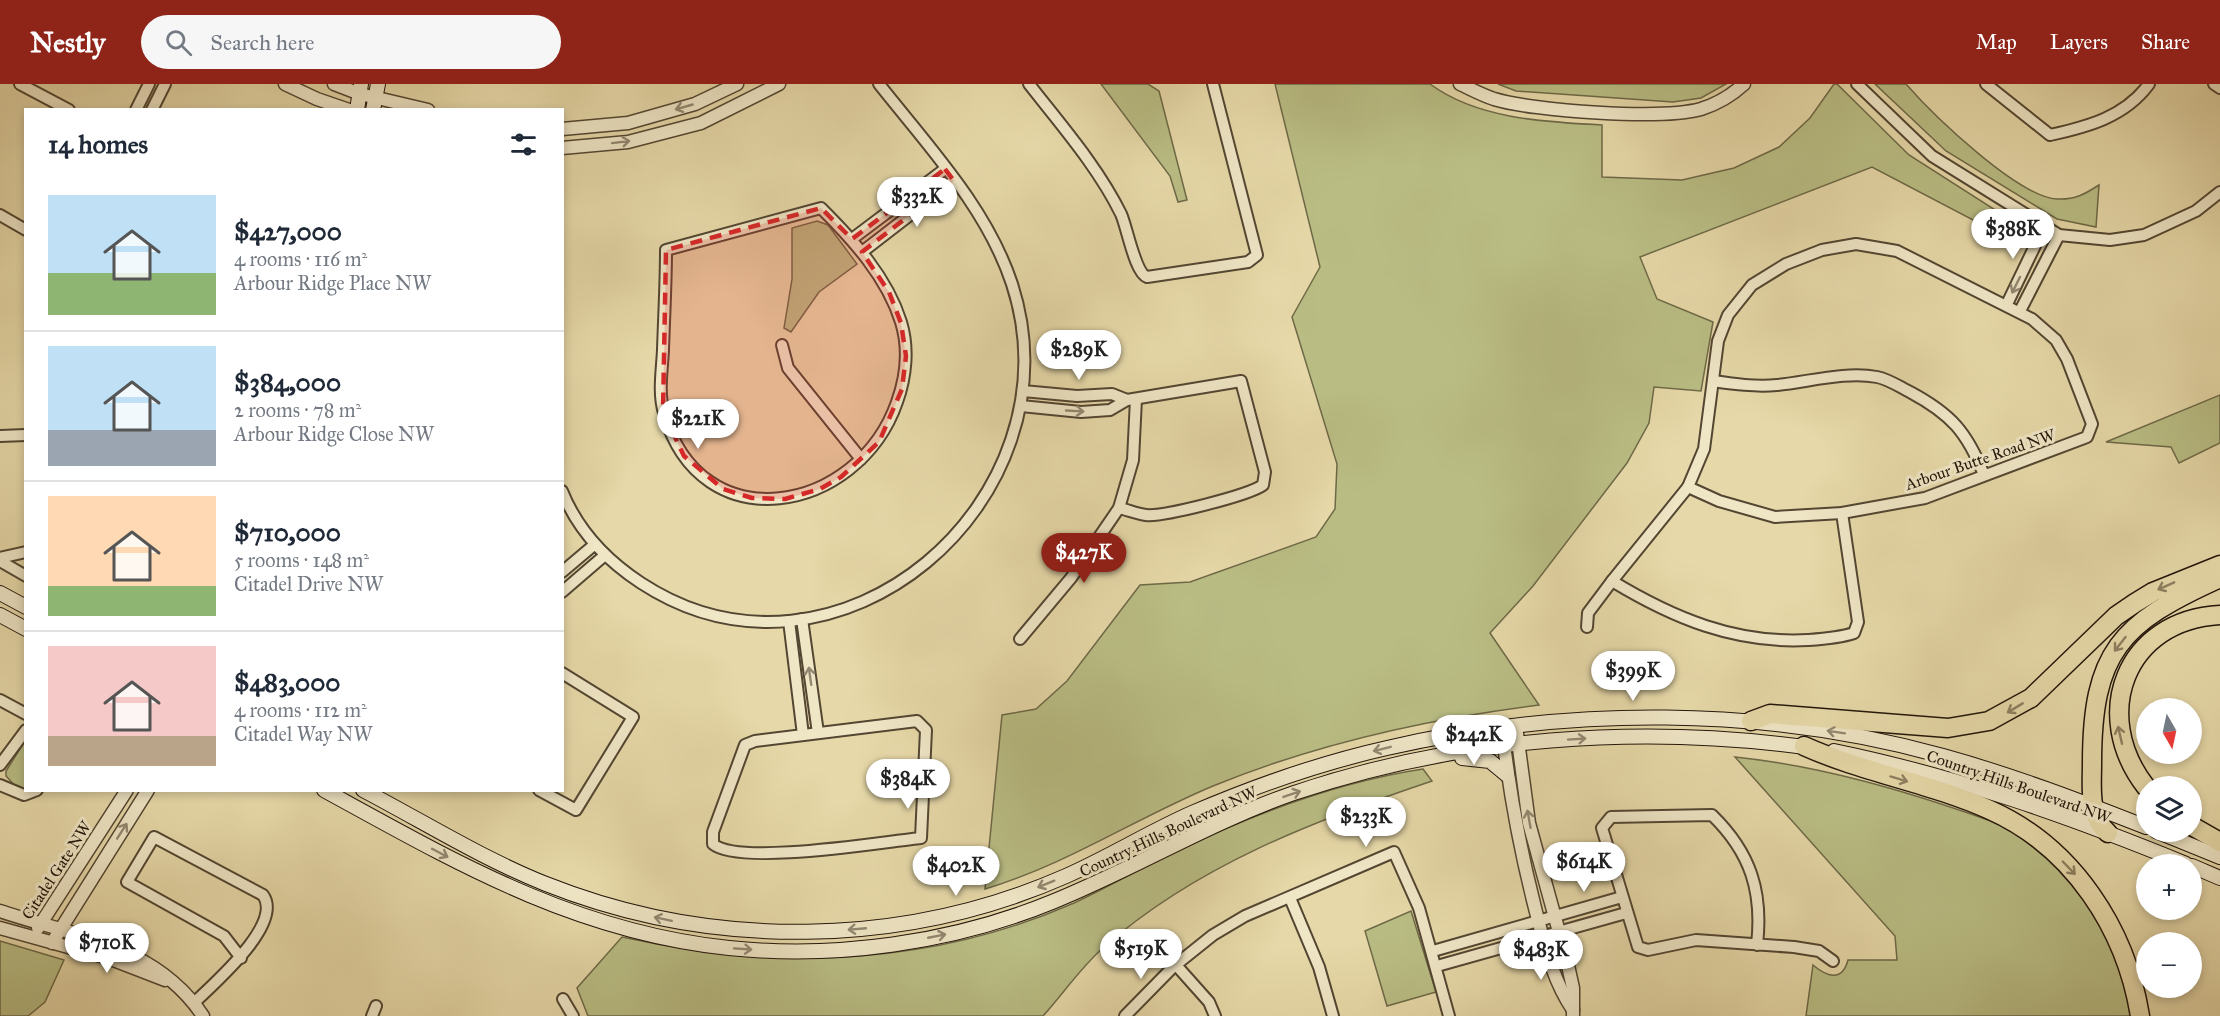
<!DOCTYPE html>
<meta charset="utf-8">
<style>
:root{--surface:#fff;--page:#f6f6f7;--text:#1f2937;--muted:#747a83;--line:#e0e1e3;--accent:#8f2418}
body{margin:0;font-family:"IM FELL Great Primer",serif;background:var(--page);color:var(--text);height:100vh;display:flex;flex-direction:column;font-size:22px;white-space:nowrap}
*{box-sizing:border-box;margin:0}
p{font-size:20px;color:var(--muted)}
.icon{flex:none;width:33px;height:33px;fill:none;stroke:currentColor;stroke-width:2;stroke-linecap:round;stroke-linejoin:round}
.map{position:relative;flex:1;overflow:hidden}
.drawer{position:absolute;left:24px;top:24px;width:540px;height:684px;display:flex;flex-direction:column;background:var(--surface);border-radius:0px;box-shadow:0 3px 9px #0003}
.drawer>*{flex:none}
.needle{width:39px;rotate:171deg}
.tools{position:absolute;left:2136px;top:614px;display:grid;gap:12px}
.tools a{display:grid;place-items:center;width:66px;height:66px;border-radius:50%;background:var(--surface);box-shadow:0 3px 9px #0003;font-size:30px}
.price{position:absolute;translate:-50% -51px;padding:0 14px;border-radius:21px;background:#fff;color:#222;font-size:20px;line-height:39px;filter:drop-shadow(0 2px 3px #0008)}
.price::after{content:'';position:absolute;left:50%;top:36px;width:18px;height:14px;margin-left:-9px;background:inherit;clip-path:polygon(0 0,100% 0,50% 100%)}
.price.selected{background:var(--accent);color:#fff}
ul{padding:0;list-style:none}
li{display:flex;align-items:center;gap:18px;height:150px;padding:0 24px}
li+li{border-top:2px solid var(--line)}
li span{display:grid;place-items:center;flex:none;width:168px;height:120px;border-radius:0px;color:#555}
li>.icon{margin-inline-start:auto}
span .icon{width:72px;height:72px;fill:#fffc;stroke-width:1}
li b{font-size:26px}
h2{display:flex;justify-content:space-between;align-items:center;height:72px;padding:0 24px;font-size:26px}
header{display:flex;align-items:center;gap:36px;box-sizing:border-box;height:84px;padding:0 30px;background:var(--accent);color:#fff}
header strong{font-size:28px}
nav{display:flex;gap:33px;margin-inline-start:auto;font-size:21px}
.search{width:420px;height:54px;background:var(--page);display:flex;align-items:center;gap:15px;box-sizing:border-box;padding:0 21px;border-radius:33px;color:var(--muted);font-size:22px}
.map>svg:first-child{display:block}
</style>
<header>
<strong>Nestly</strong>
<div class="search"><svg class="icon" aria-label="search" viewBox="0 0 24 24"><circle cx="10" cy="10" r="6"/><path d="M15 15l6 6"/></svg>Search here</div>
<nav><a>Map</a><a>Layers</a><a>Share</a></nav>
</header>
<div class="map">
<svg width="2220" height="932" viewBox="0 0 2220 932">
<rect width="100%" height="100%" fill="#e6d8a8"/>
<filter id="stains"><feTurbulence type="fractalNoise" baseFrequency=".00333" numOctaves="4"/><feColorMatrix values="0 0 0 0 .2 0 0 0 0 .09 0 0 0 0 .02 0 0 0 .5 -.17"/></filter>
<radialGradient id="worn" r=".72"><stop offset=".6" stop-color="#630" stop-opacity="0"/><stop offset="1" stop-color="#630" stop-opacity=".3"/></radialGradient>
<!-- green -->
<g fill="#b9bd84" stroke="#6e6947" stroke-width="1.5">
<path d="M 1101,0 L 1148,0 L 1159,7 L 1187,116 L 1178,118 L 1170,92 Z"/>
<path d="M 1275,0 L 1430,0 C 1477,35 1545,38 1602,41 L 1602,93 L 1682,96 L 1734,84 L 1779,63 L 1810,34 L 1834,0 L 1837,0 L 1909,71 L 2025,145 L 2017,159 L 1872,83 L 1640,173 L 1657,215 L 1713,238 L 1701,307 L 1654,303 L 1649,339 L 1627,379 L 1533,502 L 1490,549 L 1539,621 C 1427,635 1318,659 1213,702 C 1136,734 1066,781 985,805 L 1002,631 L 1036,625 L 1067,597 L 1140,501 L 1190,498 L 1316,453 L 1335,425 L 1337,380 L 1292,233 L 1320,183 Z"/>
<path d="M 1498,0 L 1726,0 L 1701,14 L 1673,18 L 1516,7 Z"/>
<path d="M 1875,0 L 1906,0 C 1933,31 2018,113 2057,115 C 2075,116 2085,110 2099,101 L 2096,143 L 2057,135 L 1946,67 Z"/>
<path d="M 817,137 L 828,141 L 857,180 L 819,208 L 791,248 L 784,244 L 792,195 L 792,144 Z"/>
<path d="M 2220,311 L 2220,359 L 2179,379 L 2171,363 L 2106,358 Z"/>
<path d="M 25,657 L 25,706 L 17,704 L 6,692 L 6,687 Z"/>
<path d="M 1735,673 C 1822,682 1906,707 1988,736 L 1992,733 L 2036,759 L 2098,825 L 2137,932 L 1806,932 L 1813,881 C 1826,892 1842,899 1848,876 L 1897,876 L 1895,852 Z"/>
<path d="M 1423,685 L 1432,697 C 1316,736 1197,781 1104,863 C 1081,883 1063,910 1043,932 L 588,932 L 577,904 L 622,853 C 776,887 928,883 1074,819 C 1108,803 1141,784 1175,768 C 1253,730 1337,698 1423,685 Z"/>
<path d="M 1411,827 L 1436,908 L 1387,922 L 1365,847 Z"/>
<path d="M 0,857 L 64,876 L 45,918 L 28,932 L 0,932 Z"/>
</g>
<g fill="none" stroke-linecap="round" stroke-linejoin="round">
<!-- minor casing -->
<g stroke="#534632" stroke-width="14">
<g id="minor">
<path d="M 20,0 L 69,26"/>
<path d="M 1029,0 C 1061,41 1098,83 1121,130 C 1127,143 1135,189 1147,193 L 1248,178 L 1257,171 L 1213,0"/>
<path d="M 1857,0 L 1932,72 L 2059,151 L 2110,156 L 2144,151 L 2196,127 L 2220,108"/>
<path d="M 1986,0 L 2050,51 C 2087,43 2125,33 2149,0"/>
<path d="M 2214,0 L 2220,4"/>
<path d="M 136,26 L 149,0"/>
<path d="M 152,26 L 165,0"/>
<path d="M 821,124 C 853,156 887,193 901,238 C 909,264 906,293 897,318 C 858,430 700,459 664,329 C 658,309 662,287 663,266 C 664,233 666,199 666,166 Z"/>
<path d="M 0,131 L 26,146"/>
<path d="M 852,155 L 945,85"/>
<path d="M 1856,160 L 1897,167 L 2032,235 L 2056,256 L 2067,275 L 2092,340 L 2087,353 L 1925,414 L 1842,429 L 1775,433 L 1719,417 L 1688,403 L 1704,365 L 1718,257 L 1728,231 L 1752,201 L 1786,180 L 1822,166 Z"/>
<path d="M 862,168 L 954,97"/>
<path d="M 2007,220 L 2044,143"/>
<path d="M 2020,227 L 2059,151"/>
<path d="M 782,261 L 788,284 L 861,375"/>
<path d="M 1713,297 C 1734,300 1755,303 1777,301 C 1808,298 1846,287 1877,293 C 1888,295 1900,303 1910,308 C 1951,330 1967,348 1984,391"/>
<path d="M 1023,307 L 1077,312 L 1112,310 L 1127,316"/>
<path d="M 1021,322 L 1081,328 L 1110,326 L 1127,316 L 1241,297 L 1265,388 L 1263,401 C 1249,411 1164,433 1146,431 C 1137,430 1128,426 1119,424"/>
<path d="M 0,352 L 26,351"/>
<path d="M 1688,403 L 1612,497 C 1673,534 1735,560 1808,556 C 1823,555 1839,554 1854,549 L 1858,538 L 1842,429"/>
<path d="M 562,407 C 578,447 606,476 641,499 C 837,627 1082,416 1012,200 C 987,124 928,62 879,0"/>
<path d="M 0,474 L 26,468"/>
<path d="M 0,477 L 26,492"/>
<path d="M 562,488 L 594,461"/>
<path d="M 562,508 L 605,471"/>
<path d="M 802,535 L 818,649"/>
<path d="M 789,537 L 803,651"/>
<path d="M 1587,543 L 1588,529 L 1612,497"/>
<path d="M 1020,555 L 1071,494 L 1119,424 L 1133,376 L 1136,315"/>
<path d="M 0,616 L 26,630"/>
<path d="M 917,637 L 926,646 L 921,754 C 882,758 739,782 713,760 L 713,748 L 745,661 L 755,657 Z"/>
<path d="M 0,681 L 26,646"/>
<path d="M 0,701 L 24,711 L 37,706"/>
<path d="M 539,706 L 576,726 L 633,633 L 562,589"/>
<path d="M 1290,814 L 1319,883 L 1333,932"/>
<path d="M 1757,861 C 1763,808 1751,769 1712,731 L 1611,733 L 1602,744 L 1638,863 L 1648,866 L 1696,856 L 1794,863 L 1819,867 L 1833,877"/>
<path d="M 1433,867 L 1622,813"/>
<path d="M 1176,881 L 1209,918 L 1215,932"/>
<path d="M 1437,882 L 1626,829"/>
<path d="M 563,915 L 573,932"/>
<path d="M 194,919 C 213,900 284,840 263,811 L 154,753 L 127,798 L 224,852 L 241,874"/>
<path d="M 372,932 L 376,922"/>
<path d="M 1125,932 L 1173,883 L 1213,851 L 1245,832 L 1394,768 L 1419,824 L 1449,932"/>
</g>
</g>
<!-- tertiary casing -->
<g stroke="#534632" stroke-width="15">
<g id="tertiary">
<path d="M 285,0 L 317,15 L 349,26"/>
<path d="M 334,0 L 360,10 L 428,26"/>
<path d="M 1460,0 C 1471,5 1482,11 1494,15 C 1533,27 1662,36 1701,25 C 1717,20 1732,11 1744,0"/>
<path d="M 562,45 L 628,39 L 695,20 L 737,0"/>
<path d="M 562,64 L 628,58 L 701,39 L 779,0"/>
<path d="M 1516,642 L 1529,739 L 1567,877 L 1573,904 L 1573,932"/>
<path d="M 1502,643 C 1509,707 1520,766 1536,828 C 1545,862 1553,897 1573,926"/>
<path d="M 0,827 C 74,852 156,861 203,932"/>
<path d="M 0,844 L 108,874 L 165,896"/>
<path d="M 38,844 L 127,706"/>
<path d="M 52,859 L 148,706"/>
</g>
</g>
<!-- secondary casing -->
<g stroke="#22150a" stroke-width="16">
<g id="secondary">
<path d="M 357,26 L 361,0"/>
<path d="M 373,26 L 378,0"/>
<path d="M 0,509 L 26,523"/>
<path d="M 0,531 L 26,545"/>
<path d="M 1834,667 C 1956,692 2071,733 2186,780"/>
<path d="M 1462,674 L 1490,677 L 1507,691"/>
<path d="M 324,706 C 457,779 575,848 729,864 C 836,875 952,859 1052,818 C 1134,785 1210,738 1294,709 C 1460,653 1640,640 1812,664"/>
<path d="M 363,706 C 424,738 483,775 546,800 C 712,866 903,864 1066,792 C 1109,773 1149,748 1192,729 C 1255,702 1320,679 1387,664 C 1569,622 1763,622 1943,672 C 2012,691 2080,717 2146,743"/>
<path d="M 2156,747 L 2220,773"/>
<path d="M 2192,782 L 2220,794"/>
</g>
</g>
<!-- motorway casing -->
<g stroke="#22150a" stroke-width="21">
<g id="motorway">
<path d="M 1751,637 L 1770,630 L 1948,644 L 1989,637 L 2031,614 L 2116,532 L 2135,519 L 2153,508 L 2220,481"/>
<path d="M 1804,662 C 1864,689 1930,699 1990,726 C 2073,763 2126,845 2140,932"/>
<path d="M 2146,703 C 2090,631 2125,536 2220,531"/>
<path d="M 2192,742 L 2220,758"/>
<path d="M 2108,749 C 2088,732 2092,704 2092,680 C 2092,568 2120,539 2220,494"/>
</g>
</g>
<!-- minor -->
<use href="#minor" stroke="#efe6c6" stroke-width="10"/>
<!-- tertiary -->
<use href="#tertiary" stroke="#efe6c6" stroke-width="12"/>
<!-- secondary -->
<use href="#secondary" stroke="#efe6c6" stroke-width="14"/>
<!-- motorway -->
<use href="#motorway" stroke="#e6d8a8" stroke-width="18"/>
</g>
<!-- one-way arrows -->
<defs><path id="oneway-shaft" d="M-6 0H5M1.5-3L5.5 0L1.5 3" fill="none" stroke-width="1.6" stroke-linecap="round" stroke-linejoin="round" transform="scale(1.5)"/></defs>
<g stroke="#938871">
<use href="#oneway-shaft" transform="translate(684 23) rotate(164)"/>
<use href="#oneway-shaft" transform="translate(621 58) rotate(-7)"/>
<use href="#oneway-shaft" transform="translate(2016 201) rotate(116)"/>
<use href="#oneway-shaft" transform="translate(1075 327) rotate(3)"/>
<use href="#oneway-shaft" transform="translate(810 592) rotate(-98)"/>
<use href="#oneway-shaft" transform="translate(1836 648) rotate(-171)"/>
<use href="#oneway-shaft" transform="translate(1577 655) rotate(-4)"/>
<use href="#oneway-shaft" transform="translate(1382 665) rotate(166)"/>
<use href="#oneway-shaft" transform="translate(1292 710) rotate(-19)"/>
<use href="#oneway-shaft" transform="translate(1529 735) rotate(-100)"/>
<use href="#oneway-shaft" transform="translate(122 747) rotate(-57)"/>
<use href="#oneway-shaft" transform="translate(440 769) rotate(28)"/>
<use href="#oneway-shaft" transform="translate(1046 800) rotate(158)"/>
<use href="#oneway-shaft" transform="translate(663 835) rotate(-168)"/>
<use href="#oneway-shaft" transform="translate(857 845) rotate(175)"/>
<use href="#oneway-shaft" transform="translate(937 852) rotate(-11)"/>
<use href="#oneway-shaft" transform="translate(743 865) rotate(4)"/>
</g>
<g stroke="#8e8061">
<use href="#oneway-shaft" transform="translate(2166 502) rotate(156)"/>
<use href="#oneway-shaft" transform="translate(2120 560) rotate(128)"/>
<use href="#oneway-shaft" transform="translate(2015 624) rotate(149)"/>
<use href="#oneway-shaft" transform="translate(2120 651) rotate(-103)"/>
<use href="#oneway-shaft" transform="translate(1899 695) rotate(17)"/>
<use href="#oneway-shaft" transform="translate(2069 784) rotate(46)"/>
</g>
<!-- marked area -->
<path fill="#d62828" fill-opacity="0.2" stroke="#d62828" stroke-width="4.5" stroke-dasharray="12 8" stroke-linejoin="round" d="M 945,85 L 954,97 L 862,168 L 889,208 L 901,239 L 906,272 L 902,305 L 879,358 L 841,393 L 820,405 L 785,415 L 752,414 L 723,405 L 684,372 L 663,328 L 666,166 L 821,124 L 852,155 Z"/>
<g text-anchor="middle" stroke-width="6" stroke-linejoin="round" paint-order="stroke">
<!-- street labels -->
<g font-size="16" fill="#22150a" stroke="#efe6c6">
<text transform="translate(1980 375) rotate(-19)" y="6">Arbour Butte Road NW</text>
<text transform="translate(2019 702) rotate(19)" y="6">Country Hills Boulevard NW</text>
<text transform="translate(1168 747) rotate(-25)" y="6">Country Hills Boulevard NW</text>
<text transform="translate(56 786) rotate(-57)" y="6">Citadel Gate NW</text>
</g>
</g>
<rect width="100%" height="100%" filter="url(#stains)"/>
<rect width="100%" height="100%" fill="url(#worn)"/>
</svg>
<div class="tools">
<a><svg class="needle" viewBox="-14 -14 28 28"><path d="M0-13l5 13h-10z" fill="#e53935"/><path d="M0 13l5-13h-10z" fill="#747a83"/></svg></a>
<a><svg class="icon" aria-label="layers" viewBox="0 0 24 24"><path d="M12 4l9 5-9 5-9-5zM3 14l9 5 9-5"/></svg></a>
<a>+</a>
<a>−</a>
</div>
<b class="price" style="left:917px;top:144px">$332K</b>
<b class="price" style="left:2013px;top:176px">$388K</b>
<b class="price" style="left:1079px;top:297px">$289K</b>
<b class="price" style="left:698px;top:366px">$221K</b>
<b class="price selected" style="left:1084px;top:500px">$427K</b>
<b class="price" style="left:1633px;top:618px">$399K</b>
<b class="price" style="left:1474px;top:682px">$242K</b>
<b class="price" style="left:908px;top:726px">$384K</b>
<b class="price" style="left:1366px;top:764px">$233K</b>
<b class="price" style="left:1584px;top:809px">$614K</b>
<b class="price" style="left:956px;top:813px">$402K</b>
<b class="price" style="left:107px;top:890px">$710K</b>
<b class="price" style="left:1141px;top:896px">$519K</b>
<b class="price" style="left:1541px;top:897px">$483K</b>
<section class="drawer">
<h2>14 homes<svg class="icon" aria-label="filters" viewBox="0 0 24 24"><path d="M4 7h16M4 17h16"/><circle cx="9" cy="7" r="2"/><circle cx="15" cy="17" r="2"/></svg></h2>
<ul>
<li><span style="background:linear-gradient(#bfe0f5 65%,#8fb573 0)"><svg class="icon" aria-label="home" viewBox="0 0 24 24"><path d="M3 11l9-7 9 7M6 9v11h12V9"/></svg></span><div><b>$427,000</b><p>4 rooms · 116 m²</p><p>Arbour Ridge Place NW</p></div></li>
<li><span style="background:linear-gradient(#bfe0f5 70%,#9aa5b1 0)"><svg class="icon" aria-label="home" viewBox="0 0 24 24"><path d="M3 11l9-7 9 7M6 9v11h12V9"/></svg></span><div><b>$384,000</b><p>2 rooms · 78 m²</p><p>Arbour Ridge Close NW</p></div></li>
<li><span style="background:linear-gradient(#ffd9b3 75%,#8fb573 0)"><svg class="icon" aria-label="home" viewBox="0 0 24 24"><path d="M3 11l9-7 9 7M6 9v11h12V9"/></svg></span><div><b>$710,000</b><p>5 rooms · 148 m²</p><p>Citadel Drive NW</p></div></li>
<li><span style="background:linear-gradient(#f6c9c9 75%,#b9a48a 0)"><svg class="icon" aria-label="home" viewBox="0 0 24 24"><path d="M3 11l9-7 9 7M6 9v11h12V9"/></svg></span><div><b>$483,000</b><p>4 rooms · 112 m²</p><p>Citadel Way NW</p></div></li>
</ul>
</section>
</div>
